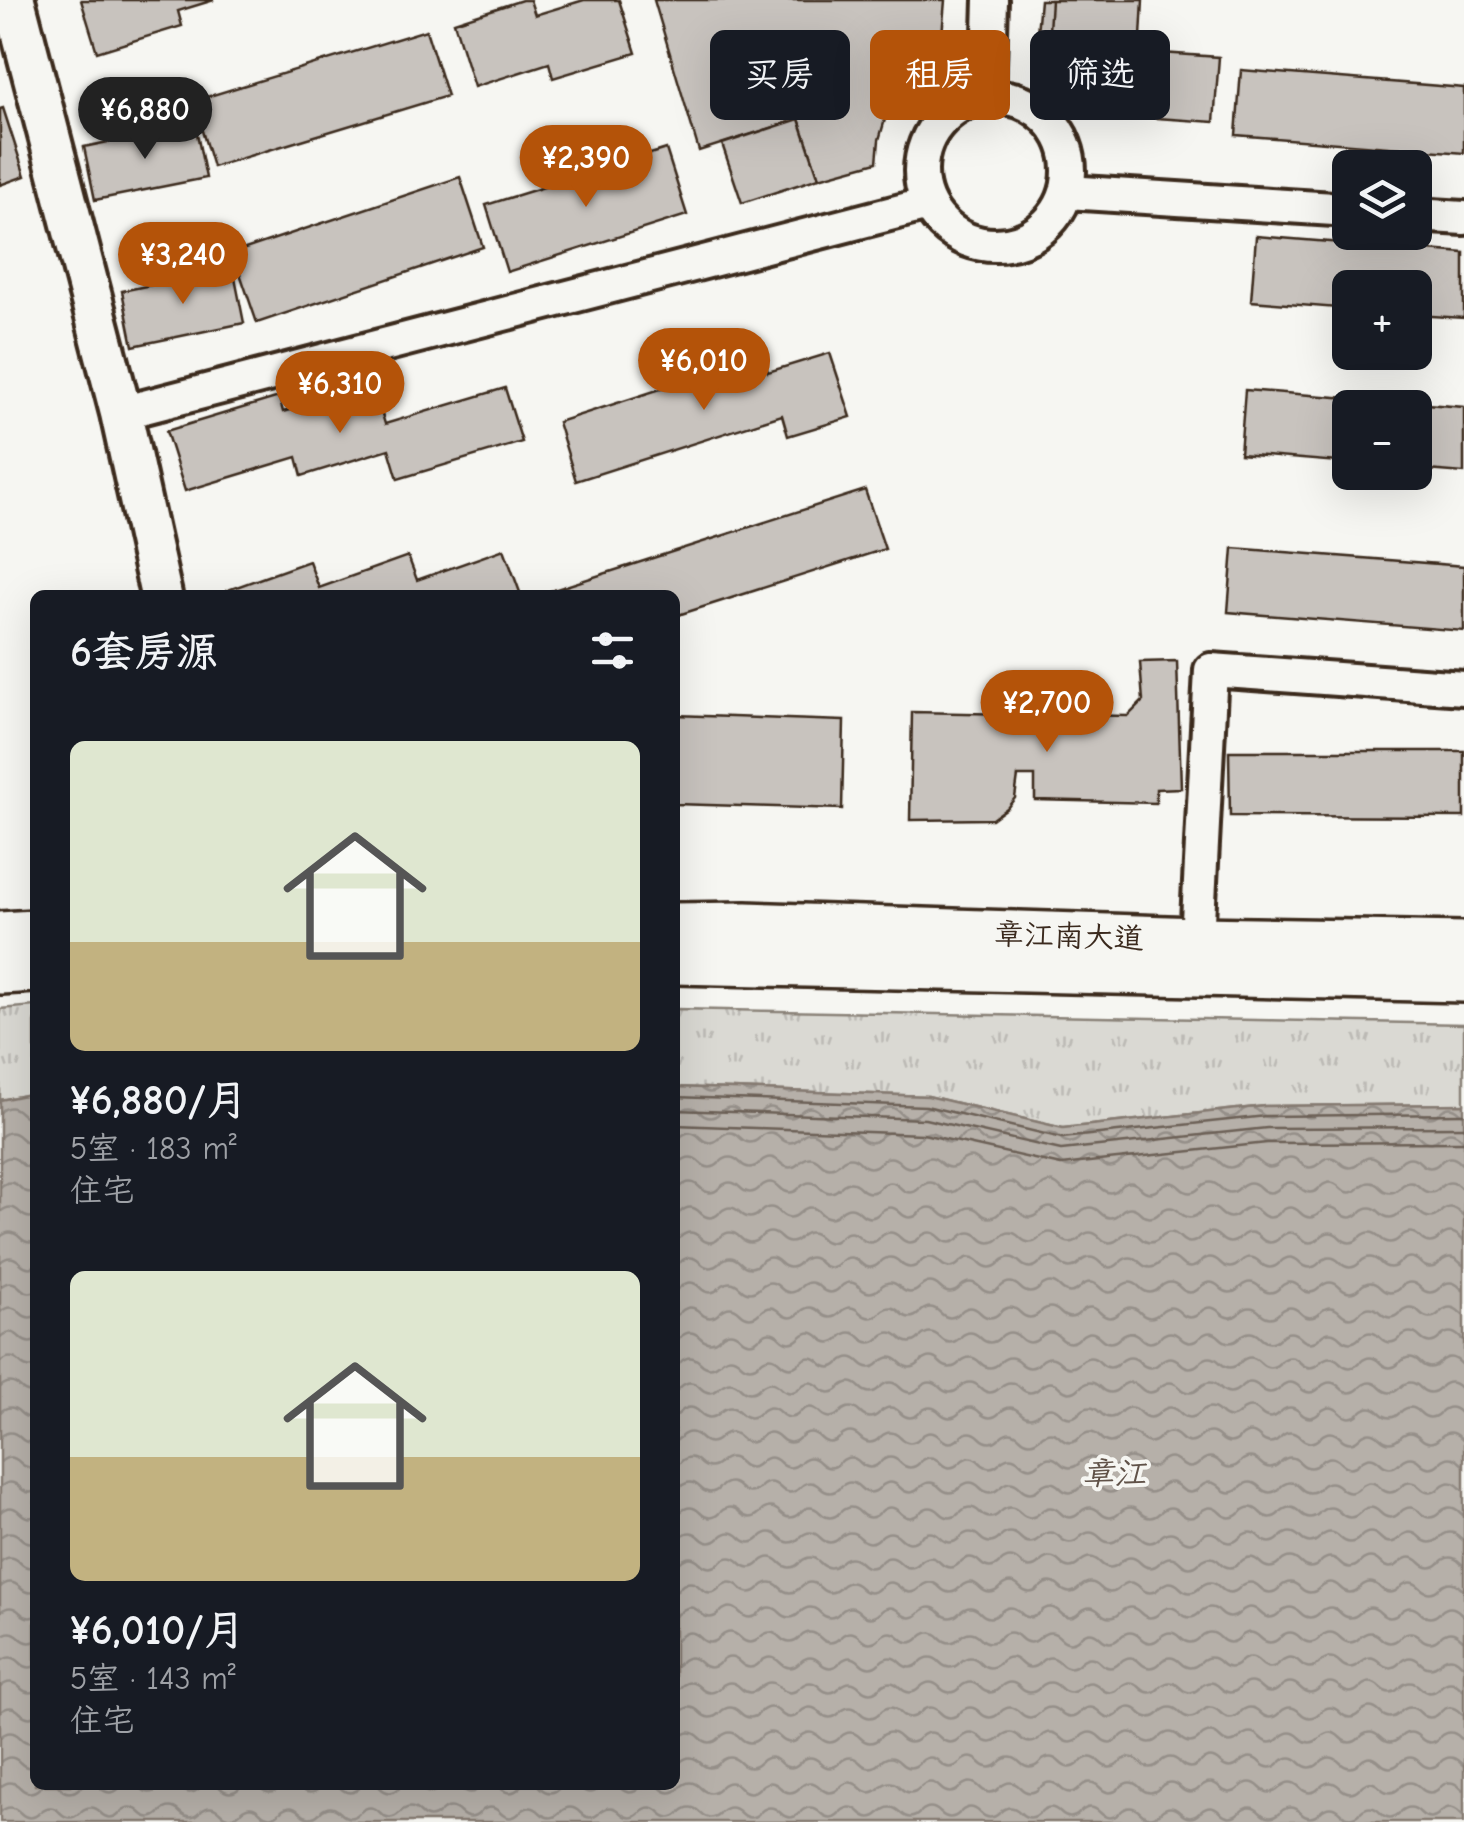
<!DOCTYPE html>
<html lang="zh">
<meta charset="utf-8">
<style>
:root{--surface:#171b24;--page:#242831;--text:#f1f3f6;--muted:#9ea1a6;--accent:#b45309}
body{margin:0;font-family:"Comic Neue","LXGW WenKai TC",sans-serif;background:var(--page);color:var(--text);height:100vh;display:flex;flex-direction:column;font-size:38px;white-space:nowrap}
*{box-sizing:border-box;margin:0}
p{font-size:32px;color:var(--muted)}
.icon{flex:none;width:55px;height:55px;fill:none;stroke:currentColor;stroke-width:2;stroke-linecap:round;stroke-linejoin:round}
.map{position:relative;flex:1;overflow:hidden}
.sheet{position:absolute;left:30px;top:590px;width:650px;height:1200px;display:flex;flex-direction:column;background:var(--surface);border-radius:15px;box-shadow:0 10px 40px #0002}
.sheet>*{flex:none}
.hud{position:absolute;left:710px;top:30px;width:602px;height:90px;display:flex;gap:20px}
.controls{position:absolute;left:1332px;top:150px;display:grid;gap:20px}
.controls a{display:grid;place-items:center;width:100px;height:100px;border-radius:15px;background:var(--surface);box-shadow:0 10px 40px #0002;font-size:50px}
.price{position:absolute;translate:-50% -85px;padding:0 22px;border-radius:35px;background:var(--accent);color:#fff;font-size:32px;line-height:65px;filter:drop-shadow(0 2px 5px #0008)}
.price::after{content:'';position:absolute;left:50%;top:60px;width:30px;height:22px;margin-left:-15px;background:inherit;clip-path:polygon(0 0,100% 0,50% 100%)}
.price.selected{background:#222;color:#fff}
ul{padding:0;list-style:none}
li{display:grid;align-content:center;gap:20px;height:530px;padding:0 40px}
li span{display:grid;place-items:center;height:310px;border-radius:15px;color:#555}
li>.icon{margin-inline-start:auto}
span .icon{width:180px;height:180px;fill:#fffc;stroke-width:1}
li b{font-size:42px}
h2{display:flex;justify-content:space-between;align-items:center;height:120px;padding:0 40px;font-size:42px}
.chip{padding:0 35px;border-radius:15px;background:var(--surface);box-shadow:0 10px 40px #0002;font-size:35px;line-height:90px}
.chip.selected{background:var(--accent);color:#fff}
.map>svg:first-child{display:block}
</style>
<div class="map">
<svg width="1464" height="1822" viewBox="0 0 1464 1822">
<defs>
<pattern id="grass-tufts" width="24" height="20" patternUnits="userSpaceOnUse" patternTransform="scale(2.5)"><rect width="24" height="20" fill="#dad9d3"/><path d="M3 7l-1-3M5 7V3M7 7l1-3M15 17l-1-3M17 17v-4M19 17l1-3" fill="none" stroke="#bcbab5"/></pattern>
<pattern id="water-waves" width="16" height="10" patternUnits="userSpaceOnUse" patternTransform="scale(2.5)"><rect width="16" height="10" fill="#b6b0a9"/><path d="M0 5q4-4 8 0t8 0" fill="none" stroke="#958f89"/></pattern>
</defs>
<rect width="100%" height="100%" fill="#f6f6f2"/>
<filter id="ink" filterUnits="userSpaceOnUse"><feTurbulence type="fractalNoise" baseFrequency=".01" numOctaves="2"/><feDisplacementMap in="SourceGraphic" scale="20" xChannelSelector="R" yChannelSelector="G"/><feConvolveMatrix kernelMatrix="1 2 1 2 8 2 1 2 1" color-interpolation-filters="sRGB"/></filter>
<g filter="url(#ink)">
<!-- grass -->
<g fill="url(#grass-tufts)" stroke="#8a8278" stroke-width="2.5">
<path d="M 35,1006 L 35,1093 L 0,1100 L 0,1009 Z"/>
<path d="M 675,1009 L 1464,1024 L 1464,1104 L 1265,1106 L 1063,1128 L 928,1096 L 675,1087 Z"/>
</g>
<!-- water -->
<path fill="url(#water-waves)" stroke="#857a71" stroke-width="2.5" d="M 675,1087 L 928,1096 L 1063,1128 L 1265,1106 L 1464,1104 L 1464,1822 L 0,1822 L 0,1100 L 35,1093 L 35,1785 L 675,1785 Z"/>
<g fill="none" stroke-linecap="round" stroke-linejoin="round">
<!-- shore -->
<g stroke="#6c6056" stroke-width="2.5">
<path d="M 675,1097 L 926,1106 L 1062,1138 L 1266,1116 L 1464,1114"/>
<path d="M 675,1110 L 925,1119 L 1061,1150 L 1267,1128 L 1464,1127"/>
<path d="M 675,1125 L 923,1134 L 1061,1165 L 1267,1143 L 1464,1142"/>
</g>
</g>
<!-- building -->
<g fill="#c8c3be" stroke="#3b2a1e" stroke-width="2.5">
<path d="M 81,0 L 214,0 L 178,11 L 182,26 L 97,52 Z"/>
<path d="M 522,0 L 530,0 L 535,15 L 584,0 L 619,0 L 636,53 L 553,78 L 549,63 L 474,87 L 454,22 Z"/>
<path d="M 654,0 L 945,0 L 940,59 L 914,78 L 899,94 L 886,116 L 879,140 L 877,162 L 819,178 L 799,119 L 699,151 Z"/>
<path d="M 1040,0 L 1092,0 L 1089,33 L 1133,36 L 1128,116 L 1089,78 L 1067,60 L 1036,44 Z"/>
<path d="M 1051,0 L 1143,0 L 1141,37 L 1049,31 Z"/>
<path d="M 426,30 L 447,96 L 213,167 L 193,101 Z"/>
<path d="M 1132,51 L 1219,57 L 1214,122 L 1128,116 Z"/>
<path d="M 1241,70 L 1464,88 L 1464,153 L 1236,135 Z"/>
<path d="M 3,108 L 25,176 L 0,185 L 0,109 Z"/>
<path d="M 799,119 L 819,178 L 742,203 L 722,144 Z"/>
<path d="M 195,124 L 206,178 L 95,200 L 84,147 Z"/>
<path d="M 666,149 L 687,215 L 507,272 L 486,205 Z"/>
<path d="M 460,177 L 483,247 L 257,323 L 233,253 Z"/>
<path d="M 1256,236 L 1464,253 L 1464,318 L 1415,315 L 1415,288 L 1350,288 L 1350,309 L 1251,301 Z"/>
<path d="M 233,268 L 244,323 L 133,346 L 122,291 Z"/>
<path d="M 830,353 L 851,417 L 788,436 L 782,415 L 576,481 L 558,422 L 763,356 L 768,372 Z"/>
<path d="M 373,385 L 385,424 L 505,388 L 522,442 L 398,479 L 389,449 L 302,476 L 297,457 L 185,491 L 166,431 L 279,397 L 283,412 Z"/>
<path d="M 1245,390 L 1464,407 L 1464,473 L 1415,469 L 1415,408 L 1350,408 L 1350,463 L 1240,454 Z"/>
<path d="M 865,490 L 885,549 L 675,616 L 675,595 L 551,595 L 550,591 Z"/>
<path d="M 1233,548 L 1464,566 L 1464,631 L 1228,612 Z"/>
<path d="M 504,549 L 521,595 L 230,595 L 228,590 L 309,561 L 319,588 L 408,556 L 417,580 Z"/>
<path d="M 1177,661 L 1181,788 L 1156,789 L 1156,803 L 1035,800 L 1035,776 L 1018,776 L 1015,798 L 1007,808 L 992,819 L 910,820 L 912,712 L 1128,716 L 1143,701 L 1140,662 Z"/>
<path d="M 675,715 L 844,721 L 842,809 L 675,804 Z"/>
<path d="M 1229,751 L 1464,751 L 1464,817 L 1230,816 Z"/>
</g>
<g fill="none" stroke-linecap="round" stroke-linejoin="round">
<!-- minor casing -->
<g stroke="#3b2a1e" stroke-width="40">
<g id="minor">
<circle cx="995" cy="171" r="74"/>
<path d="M 988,98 L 991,0"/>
<path d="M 1067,192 L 1350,210"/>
<path d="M 1415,215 L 1464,218"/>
<path d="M 121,413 L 928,204"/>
<path d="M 1197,940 L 1211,670 L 1464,688"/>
</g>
</g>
<!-- tertiary casing -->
<g stroke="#3b2a1e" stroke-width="48">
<path id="tertiary" d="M 14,0 L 121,413 L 161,595"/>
</g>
<!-- secondary casing -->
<g stroke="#3b2a1e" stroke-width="52">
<g id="secondary">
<path d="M 675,926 L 746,925 L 1197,940 L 1464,945"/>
<path d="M 0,935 L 35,933"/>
<path d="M 675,961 L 1464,979"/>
<path d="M 0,971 L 35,969"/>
</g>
</g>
<!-- minor -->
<use href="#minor" stroke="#f6f6f2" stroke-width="32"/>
<!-- tertiary -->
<use href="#tertiary" stroke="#f6f6f2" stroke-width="40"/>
<!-- secondary -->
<use href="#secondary" stroke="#f6f6f2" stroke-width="45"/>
</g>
</g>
<g text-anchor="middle" stroke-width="8" stroke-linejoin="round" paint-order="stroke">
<!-- street labels -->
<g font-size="30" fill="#3b2a1e" stroke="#f6f6f2">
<text transform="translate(1069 936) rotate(2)" y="10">章江南大道</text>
</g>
<!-- water labels -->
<g font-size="32" font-style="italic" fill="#605248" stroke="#f6f6f2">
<text x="1114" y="1484">章江</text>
</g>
</g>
</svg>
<div class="controls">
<a><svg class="icon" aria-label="layers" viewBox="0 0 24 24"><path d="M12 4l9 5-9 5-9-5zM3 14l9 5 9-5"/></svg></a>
<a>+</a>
<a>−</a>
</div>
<b class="price selected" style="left:145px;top:162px">¥6,880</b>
<b class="price" style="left:586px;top:210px">¥2,390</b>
<b class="price" style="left:183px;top:307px">¥3,240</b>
<b class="price" style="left:704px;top:413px">¥6,010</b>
<b class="price" style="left:340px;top:436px">¥6,310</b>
<b class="price" style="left:1047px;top:755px">¥2,700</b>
<div class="hud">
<a class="chip">买房</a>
<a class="chip selected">租房</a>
<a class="chip">筛选</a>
</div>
<section class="sheet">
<h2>6套房源<svg class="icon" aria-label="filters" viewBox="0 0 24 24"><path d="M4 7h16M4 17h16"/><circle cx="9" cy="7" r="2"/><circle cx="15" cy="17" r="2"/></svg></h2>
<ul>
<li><span style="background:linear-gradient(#dfe7d0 65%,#c2b280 0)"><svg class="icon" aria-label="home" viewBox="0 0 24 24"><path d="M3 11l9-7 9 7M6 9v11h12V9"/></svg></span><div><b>¥6,880/月</b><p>5室 · 183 m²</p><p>住宅</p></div></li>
<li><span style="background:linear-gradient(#dfe7d0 60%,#c2b280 0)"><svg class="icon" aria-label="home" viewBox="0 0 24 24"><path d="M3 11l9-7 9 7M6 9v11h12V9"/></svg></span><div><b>¥6,010/月</b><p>5室 · 143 m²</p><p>住宅</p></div></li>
</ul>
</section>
</div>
